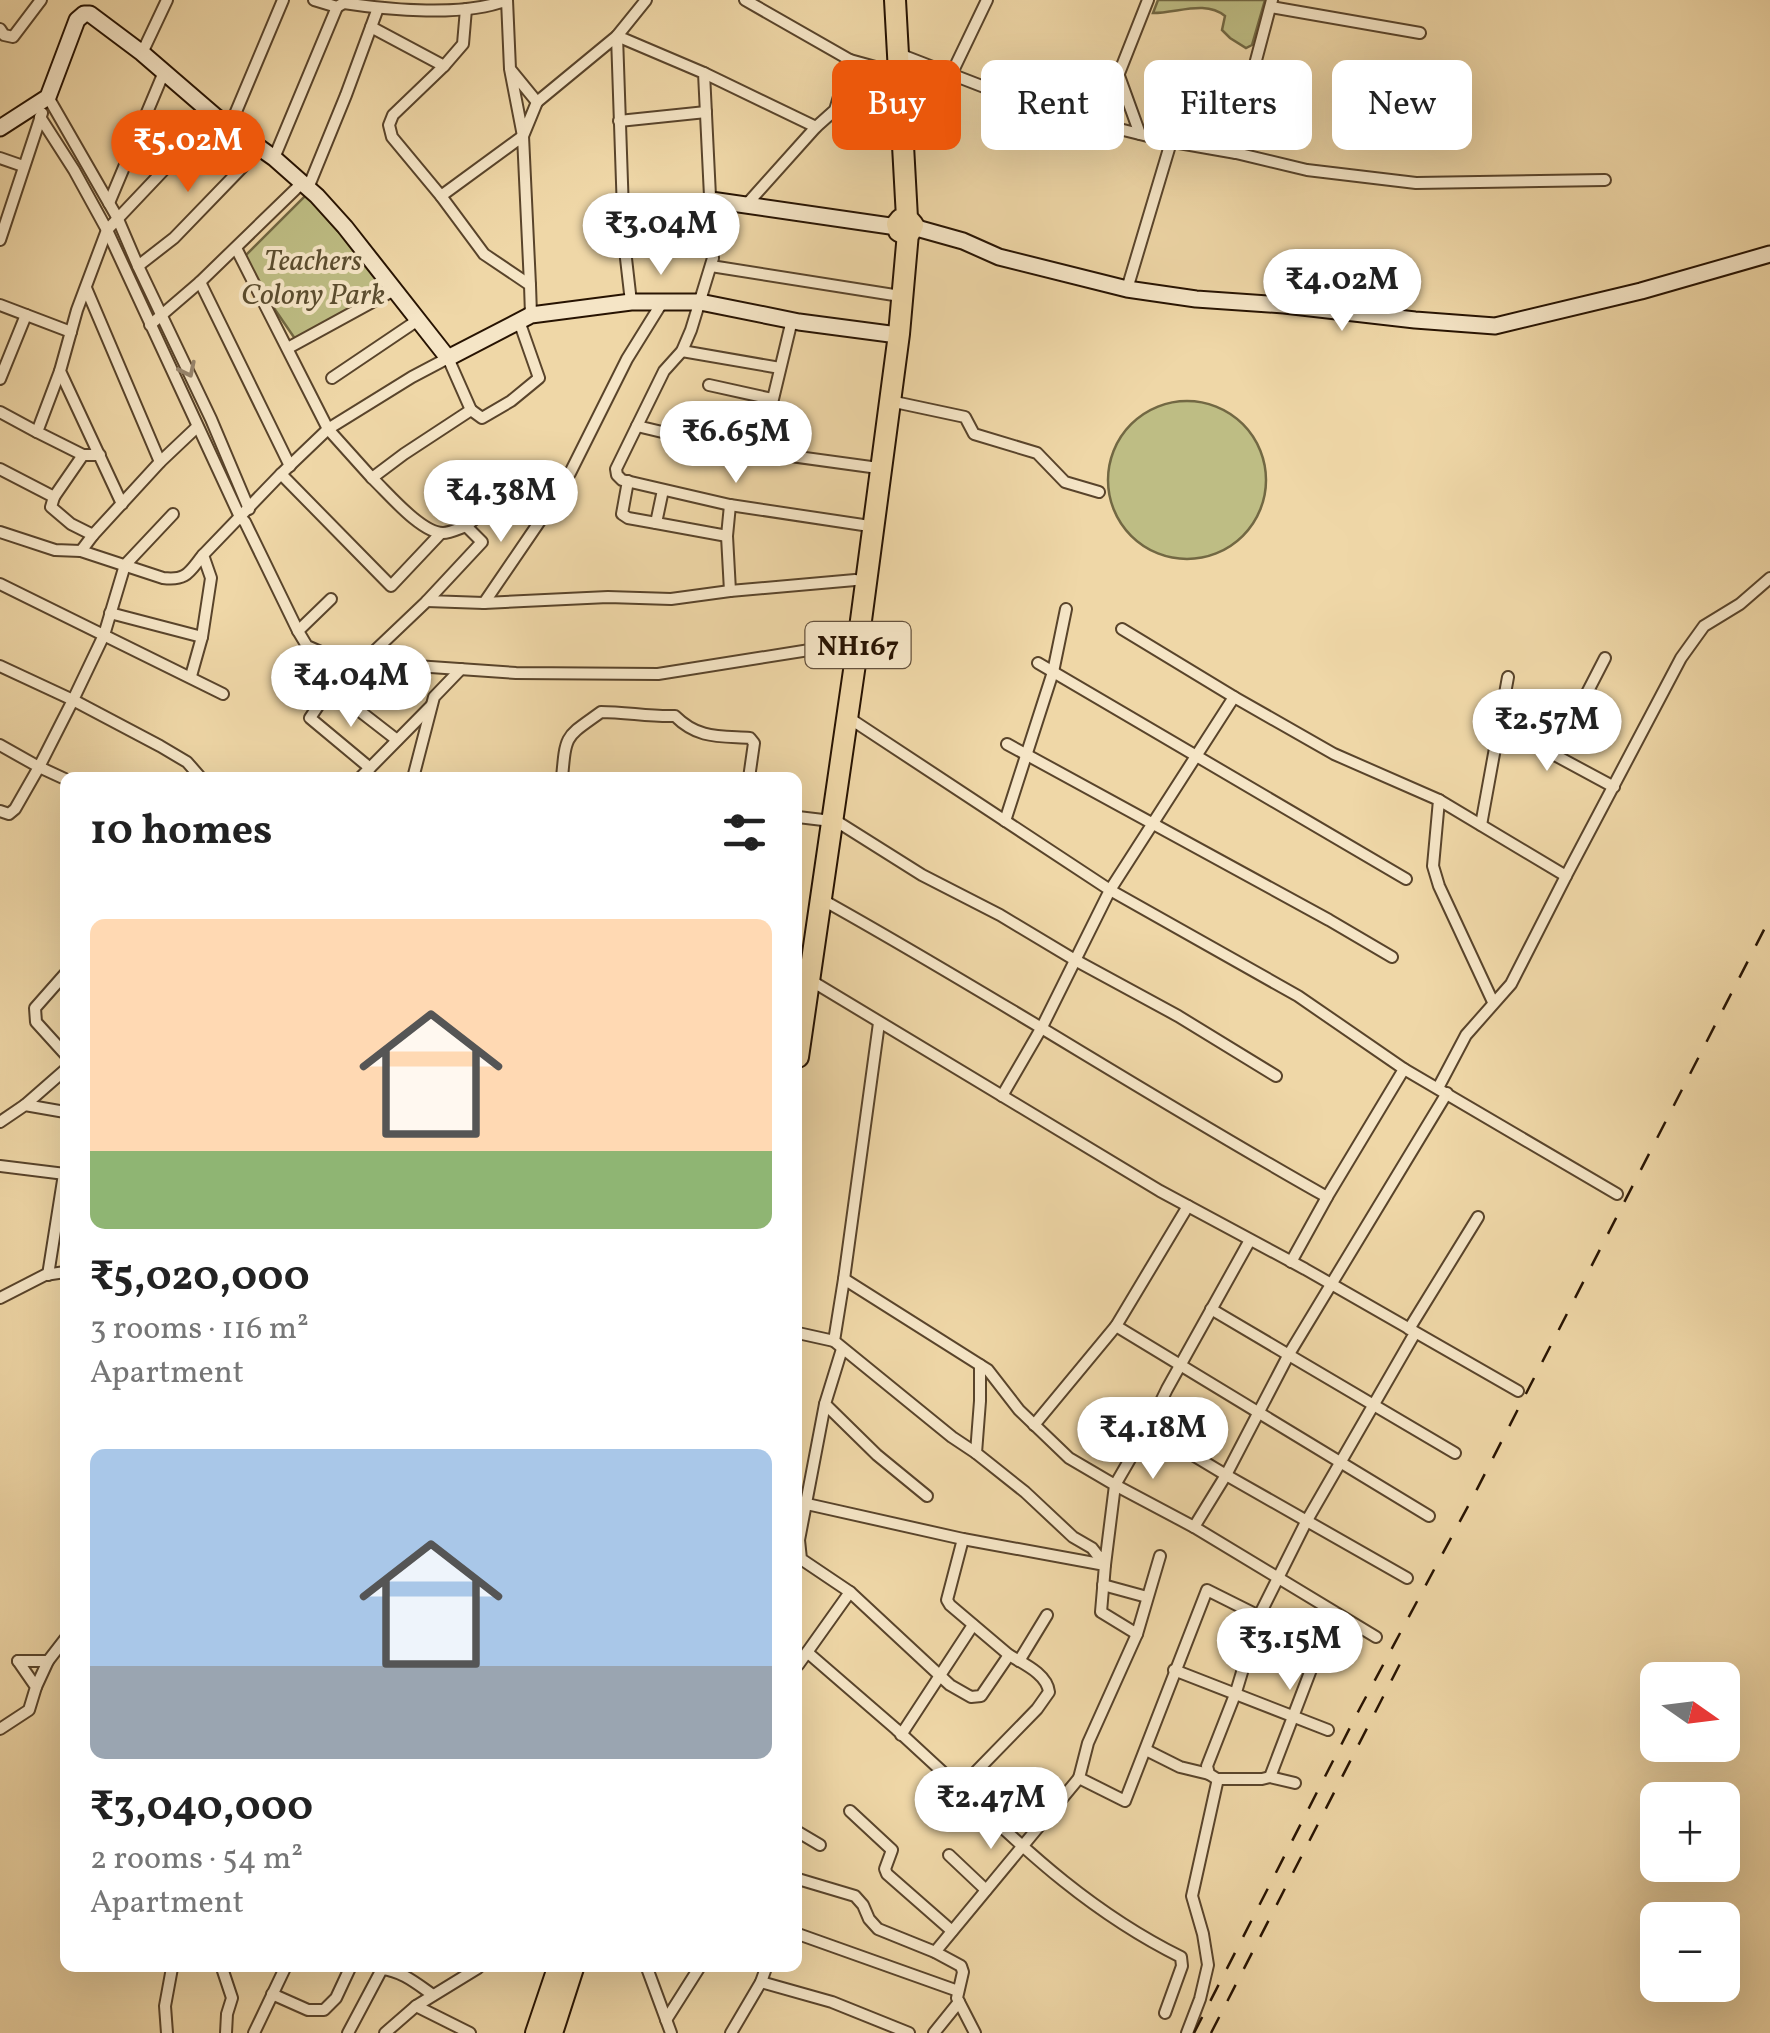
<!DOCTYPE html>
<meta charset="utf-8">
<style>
:root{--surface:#fff;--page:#f6f6f6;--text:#222;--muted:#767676;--accent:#ea580c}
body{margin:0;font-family:Vollkorn,serif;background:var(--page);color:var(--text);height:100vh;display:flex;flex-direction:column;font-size:38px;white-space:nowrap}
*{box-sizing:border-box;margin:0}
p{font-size:32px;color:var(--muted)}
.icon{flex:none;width:55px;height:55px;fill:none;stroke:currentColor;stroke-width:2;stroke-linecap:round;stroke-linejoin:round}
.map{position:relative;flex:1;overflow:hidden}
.drawer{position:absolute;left:60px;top:772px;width:742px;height:1200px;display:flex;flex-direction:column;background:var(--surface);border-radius:15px;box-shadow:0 10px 40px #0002}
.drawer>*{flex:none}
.banner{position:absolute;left:832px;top:60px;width:788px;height:90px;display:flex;gap:20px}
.needle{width:65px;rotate:104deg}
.tools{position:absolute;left:1640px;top:1662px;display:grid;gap:20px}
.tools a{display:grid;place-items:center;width:100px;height:100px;border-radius:15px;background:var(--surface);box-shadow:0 10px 40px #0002;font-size:50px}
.price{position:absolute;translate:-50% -85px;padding:0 22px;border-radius:35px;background:#fff;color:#222;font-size:32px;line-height:65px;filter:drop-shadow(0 2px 5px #0008)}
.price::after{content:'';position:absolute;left:50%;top:60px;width:30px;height:22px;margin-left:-15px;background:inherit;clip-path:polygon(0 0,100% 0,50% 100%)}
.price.on{background:var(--accent);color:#fff}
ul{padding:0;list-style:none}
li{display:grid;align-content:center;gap:20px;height:530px;padding:0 30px}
li span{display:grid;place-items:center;height:310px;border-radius:15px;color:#555}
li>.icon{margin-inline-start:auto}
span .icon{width:180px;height:180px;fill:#fffc;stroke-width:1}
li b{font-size:42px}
h2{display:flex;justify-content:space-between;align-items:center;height:120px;padding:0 30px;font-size:42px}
.tag{padding:0 35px;border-radius:15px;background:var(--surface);box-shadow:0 10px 40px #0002;font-size:35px;line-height:90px}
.tag.on{background:var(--accent);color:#fff}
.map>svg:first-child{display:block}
</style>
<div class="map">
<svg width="1770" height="2033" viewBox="0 0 1770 2033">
<rect width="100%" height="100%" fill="#efd7a7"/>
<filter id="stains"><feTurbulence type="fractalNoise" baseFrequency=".002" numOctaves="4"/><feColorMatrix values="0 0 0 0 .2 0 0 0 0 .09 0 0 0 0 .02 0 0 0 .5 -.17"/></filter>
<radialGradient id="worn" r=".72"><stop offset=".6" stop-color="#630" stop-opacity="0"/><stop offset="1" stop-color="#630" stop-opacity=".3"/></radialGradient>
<!-- green -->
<g fill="#bebd84" stroke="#726843" stroke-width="2.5">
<path d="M 1158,0 L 1265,0 L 1252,45 L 1246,48 L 1230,38 L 1222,30 L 1225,16 C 1205,0 1178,13 1153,13 Z"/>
<path d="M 306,195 L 389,289 L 300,346 L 241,260 Z"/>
<circle cx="1187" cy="480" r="79"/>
</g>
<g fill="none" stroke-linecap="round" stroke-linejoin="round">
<!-- street casing -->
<g stroke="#59442b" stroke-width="14">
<g id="street">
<path d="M 314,0 L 337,7 L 342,4"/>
<path d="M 345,0 L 344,3 C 389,10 464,17 507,0 L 510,69 L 523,136 L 537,102 L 510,69"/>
<path d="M 646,0 L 617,36 L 704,73 L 713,258 L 691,330 L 682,351 L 664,371 L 637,426 L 725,447 L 871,467"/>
<path d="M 745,0 L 850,60"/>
<path d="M 1148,0 L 1099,124 L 1176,143 L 1241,117 L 1272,0"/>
<path d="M 1271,7 L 1420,33"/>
<path d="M 371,27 L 444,66 L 463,44 L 466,9"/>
<path d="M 0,29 L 4,35 L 13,37 L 41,0"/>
<path d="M 142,53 L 167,0"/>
<path d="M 899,54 L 1010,97 L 1099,124"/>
<path d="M 444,66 L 393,115 L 389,125 L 392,137 L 441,196 L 523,136 L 530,285"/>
<path d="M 704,73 L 816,127 L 835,110 L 850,60 L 890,71"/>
<path d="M 951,75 L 987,0"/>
<path d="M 1119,76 L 1140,134"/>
<path d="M 48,97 L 117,217 L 138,266 L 211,419 L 249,509"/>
<path d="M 537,102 L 617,36 L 624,241 L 631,302"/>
<path d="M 40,117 L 74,170 L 107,230 L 240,517 L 245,522 L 298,631 L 307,646 L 323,653 L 416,666 L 516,673 L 658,674 L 847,644"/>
<path d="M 619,121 L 706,112"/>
<path d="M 230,126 L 283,0"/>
<path d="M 1179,143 L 1236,153 L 1241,117"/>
<path d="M 1236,153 L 1307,170 L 1416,183 L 1605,180"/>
<path d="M 0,158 L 23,166"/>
<path d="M 274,158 L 337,7"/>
<path d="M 308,188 L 346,95 L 378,8"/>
<path d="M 441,196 L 484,254 L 530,285 L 531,315"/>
<path d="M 109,203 L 164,72"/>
<path d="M 747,204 L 816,127"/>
<path d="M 0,240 L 42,113"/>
<path d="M 236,248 L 328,429 L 372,478 L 404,454 L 471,410 L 482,418 L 511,401 L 539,378 L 519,321"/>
<path d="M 138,266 L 174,238 L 260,149"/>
<path d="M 711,266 L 894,295"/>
<path d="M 200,282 L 290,466"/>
<path d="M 86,288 L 160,462"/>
<path d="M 1127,289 L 1171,142"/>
<path d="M 0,305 L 71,332"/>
<path d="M 150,325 L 200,282 L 302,183"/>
<path d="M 288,348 L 394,290"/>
<path d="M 682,351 L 780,368"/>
<path d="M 60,371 L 37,432 L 83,455 L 100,455"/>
<path d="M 332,378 L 418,320"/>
<path d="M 0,379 L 26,315"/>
<path d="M 709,385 L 772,399"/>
<path d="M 890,401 L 965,417 L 974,434 L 1037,453 L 1065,482 L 1099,492"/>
<path d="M 0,412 L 37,432"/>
<path d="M 637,426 L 616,469 L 617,475 L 622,480 L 730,505 L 863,525"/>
<path d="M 760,453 L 792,320"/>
<path d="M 0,469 L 54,497 L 51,507 L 71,524 L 93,535 L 160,462 L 197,427"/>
<path d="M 281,474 L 391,586 L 441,533"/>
<path d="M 372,478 C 388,493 421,533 443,533 C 450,533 460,528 466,526"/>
<path d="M 628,481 L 622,514 L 628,518 L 656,523"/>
<path d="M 663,490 L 656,523 L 727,536 L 730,505"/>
<path d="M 54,497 L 83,455"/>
<path d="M 122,504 L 60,371 L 77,310 L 107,230 L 215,116"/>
<path d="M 173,514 L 125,565 L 104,635 L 73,700 L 160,746 L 187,762 L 201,778"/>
<path d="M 542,518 L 513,495 L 504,496 L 466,526 L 482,542 L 427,601 L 484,603 L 608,597 L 671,599 L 730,591 L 855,580"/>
<path d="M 0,532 L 55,550 L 81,551 L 93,535"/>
<path d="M 727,536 L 730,591"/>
<path d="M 81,551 L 163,578 C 187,581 189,572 203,555"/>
<path d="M 0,584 L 223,694"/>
<path d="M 484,603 L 542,518 L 570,473 L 627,359 L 663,301"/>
<path d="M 110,613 L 202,637"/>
<path d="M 1122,629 L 1234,697"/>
<path d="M 298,631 L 331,599"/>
<path d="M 350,658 L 310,718 L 370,768"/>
<path d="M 365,660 L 427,601"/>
<path d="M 1038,663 L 1406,879"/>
<path d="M 0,666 L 73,700 L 39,767 L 65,779"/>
<path d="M 191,676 L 202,637 L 211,578 L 203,555 L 281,474 L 328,429 L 412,377 L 448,358 L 471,410"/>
<path d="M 330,688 L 397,740"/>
<path d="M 846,716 L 1110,890 L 1042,1027 L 1002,1096"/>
<path d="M 1499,725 L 1614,787"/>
<path d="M 1007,744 L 1329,920 L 1392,957"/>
<path d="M 0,745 L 39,767 L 15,809 L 9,814 L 0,811"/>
<path d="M 1555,755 L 1605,658"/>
<path d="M 360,778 L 431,706"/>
<path d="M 413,778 L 434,697 L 461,669"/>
<path d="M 562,778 C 566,733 565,738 601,712 C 626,712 650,717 675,716 C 698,739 719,736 750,738 L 754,743 L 749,778"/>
<path d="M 1439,800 L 1566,876 L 1681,658 L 1704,626 L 1740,604 L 1770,578"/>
<path d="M 798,817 L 823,820"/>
<path d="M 833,819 L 922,875 L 1000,915 L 1075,960 L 1178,1016 L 1276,1076"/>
<path d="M 1005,821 L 1053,672 L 1066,609"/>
<path d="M 1481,825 L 1508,677"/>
<path d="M 821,899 C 992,994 1156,1101 1327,1197 L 1404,1069 L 1298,996 L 1110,890 L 1234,697 L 1334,754 L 1439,800 L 1433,866 L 1439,886 L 1493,1002"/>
<path d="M 65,974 L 35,1008 L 36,1022 L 65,1054"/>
<path d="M 810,980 L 1160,1191 L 1305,1269 L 1518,1391"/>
<path d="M 1404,1069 L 1617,1194"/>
<path d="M 1438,1088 L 1466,1035 L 1511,984 L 1566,876"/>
<path d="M 25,1105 L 65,1070"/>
<path d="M 0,1122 L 25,1105 L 65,1112"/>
<path d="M 0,1166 L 65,1174"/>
<path d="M 1250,1240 L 1167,1389 L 1148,1428 L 1226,1475 L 1289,1354 L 1447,1093"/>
<path d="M 1291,1262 L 1327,1197"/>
<path d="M 48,1275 L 64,1174"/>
<path d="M 844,1279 L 879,1023"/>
<path d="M 0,1298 L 45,1275 L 65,1272"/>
<path d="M 1211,1309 L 1455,1453"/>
<path d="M 1116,1326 L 1429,1516"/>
<path d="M 1409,1329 L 1478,1217"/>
<path d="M 798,1333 L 834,1341"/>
<path d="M 842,1349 L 825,1404 L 877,1455 L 927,1496"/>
<path d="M 980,1365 L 988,1370 L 1019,1410 L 1069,1458 L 1115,1485 L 1105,1565 L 1092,1548 L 1073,1537 L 1025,1492 L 976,1453 L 980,1401 Z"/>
<path d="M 825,1404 L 799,1540 L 801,1559 L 850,1592"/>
<path d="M 1034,1425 L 1116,1326 L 1188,1206"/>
<path d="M 1148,1428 L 1115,1485 L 1194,1527"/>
<path d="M 976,1453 L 952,1437 L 834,1341 L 844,1279 L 980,1365"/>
<path d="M 798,1502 L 963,1539 L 1105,1565 L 1101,1612 L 1137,1634"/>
<path d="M 963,1539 L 947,1600 L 950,1605 L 1009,1655"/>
<path d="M 1160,1556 L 1137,1634 L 1088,1743 L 1079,1778 L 1125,1801 L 1207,1590 L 1259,1616 L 1306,1522 L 1415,1333"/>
<path d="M 1103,1585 L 1147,1597"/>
<path d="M 1376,1637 L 1194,1527 L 1226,1475 L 1407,1578"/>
<path d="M 18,1661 L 48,1661"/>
<path d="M 1019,1661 L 1047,1615"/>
<path d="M 798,1665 L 850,1592 L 950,1685 L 971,1697 L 981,1696 L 1009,1655 C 1024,1664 1047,1674 1049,1692 L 1037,1709 L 960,1788 L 896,1729 L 807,1652"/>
<path d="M 1174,1670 L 1328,1730"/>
<path d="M 36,1687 L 48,1661 L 65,1639"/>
<path d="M 0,1729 L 29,1710 L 36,1687 L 18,1661"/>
<path d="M 901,1735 L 973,1625"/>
<path d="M 1146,1750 L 1180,1767 L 1209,1774"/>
<path d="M 1270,1777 L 1320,1646"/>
<path d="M 1217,1779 L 1262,1779 L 1270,1777 L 1295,1783"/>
<path d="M 960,1788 C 1029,1854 1094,1914 1181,1957 L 1182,1966 L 1165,2013"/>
<path d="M 850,1811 L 892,1850 L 885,1869 L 887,1874 L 952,1931"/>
<path d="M 798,1832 L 820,1845"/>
<path d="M 949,1855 L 986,1890"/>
<path d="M 798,1879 L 855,1896 L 863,1905 L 869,1919 L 878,1929 L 935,1952 L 961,1966 L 963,1972 L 957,1998 L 975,2033"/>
<path d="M 798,1934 L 958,1991"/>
<path d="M 935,1952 L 1079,1778"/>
<path d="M 222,1968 L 232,1998 L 227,2014 L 226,2033"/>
<path d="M 647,1968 L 671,2033"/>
<path d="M 761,1982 L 832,2002 L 909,2033"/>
<path d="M 272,1994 L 308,2010 L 324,2010 L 336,1998 L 350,1968"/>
<path d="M 666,2020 L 699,1968"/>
<path d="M 167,2033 L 165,2006 L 172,1968"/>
<path d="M 254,2033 L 285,1968"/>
<path d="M 348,2033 L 382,1969 C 402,1971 417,1984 433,1995"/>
<path d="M 385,2033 L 416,2006"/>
<path d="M 470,2033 L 416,2006 L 478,1968"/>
<path d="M 731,2033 L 761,1982 L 766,1968"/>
<path d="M 934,2033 L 959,2002"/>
<path d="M 1187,2033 L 1200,1999 L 1208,1965 L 1203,1934 L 1192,1896 L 1217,1783 L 1217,1779 L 1209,1774 L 1207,1766 L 1236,1692 L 1259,1616"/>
</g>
</g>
<!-- secondary casing -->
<g stroke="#271302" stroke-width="19">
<g id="secondary">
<path d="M 0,128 L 48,97 L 77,20 L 84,14 L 90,14 L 142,53 L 215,116 L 274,158 L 317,196 L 345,227 L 448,358 L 531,315 L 631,302 L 700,302 L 799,322 L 890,334"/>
<path d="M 711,200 L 897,227"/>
<path d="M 913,227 L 963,241 L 999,257 L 1127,289 L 1196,299 L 1284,305 L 1415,320 L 1495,326 L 1641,291 L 1770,254"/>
</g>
</g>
<!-- highway casing -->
<g stroke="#271302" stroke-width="24">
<g id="highway">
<path d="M 895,0 L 907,218 L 913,225 L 910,232 L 903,233 L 899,231 L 897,224 L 901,219 L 907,218"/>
<path d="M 798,1057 L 858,643 L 899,334 L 908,233"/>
<path d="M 536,2033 L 558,1968"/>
<path d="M 552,2033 L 573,1968"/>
</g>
</g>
<!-- street -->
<use href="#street" stroke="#f5e5c6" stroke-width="10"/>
<!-- secondary -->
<use href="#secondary" stroke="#f5e5c6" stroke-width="15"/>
<!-- highway -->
<use href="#highway" stroke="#efd7a7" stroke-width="20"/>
<!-- rail -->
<g stroke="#271302" stroke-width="2.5" stroke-dasharray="18 18" stroke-linecap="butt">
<path d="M 1194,2033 L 1360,1708 L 1474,1495 L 1770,918"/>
<path d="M 1211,2033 L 1406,1652"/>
</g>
</g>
<!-- one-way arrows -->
<defs><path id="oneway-chevron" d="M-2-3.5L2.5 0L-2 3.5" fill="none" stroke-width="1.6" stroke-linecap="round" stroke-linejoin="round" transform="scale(2.5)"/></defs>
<use stroke="#98866e" href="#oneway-chevron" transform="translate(188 370) rotate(64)"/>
<g text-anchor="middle" stroke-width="8" stroke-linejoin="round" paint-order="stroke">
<!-- shield labels -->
<rect fill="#f5e5c6" stroke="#65523d" stroke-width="2.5" x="805.5" y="622" width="105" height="46" rx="8"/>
<g font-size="28" font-weight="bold" fill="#271302">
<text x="858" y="655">NH167</text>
</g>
<!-- park labels -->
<g font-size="30" font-style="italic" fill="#5c4e30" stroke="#f5e5c6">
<text x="313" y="270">Teachers<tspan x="313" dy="34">Colony Park</tspan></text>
</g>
</g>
<rect width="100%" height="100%" filter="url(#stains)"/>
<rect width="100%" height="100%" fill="url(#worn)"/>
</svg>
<div class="tools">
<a><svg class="needle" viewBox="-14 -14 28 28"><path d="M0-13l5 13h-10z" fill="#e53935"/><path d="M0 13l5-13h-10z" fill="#767676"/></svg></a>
<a>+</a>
<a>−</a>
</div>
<b class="price on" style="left:188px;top:195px">₹5.02M</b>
<b class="price" style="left:661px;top:278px">₹3.04M</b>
<b class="price" style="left:1342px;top:334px">₹4.02M</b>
<b class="price" style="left:736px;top:486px">₹6.65M</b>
<b class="price" style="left:501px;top:545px">₹4.38M</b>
<b class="price" style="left:351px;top:730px">₹4.04M</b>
<b class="price" style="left:1547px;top:774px">₹2.57M</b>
<b class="price" style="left:1153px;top:1482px">₹4.18M</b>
<b class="price" style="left:1290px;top:1693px">₹3.15M</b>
<b class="price" style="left:991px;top:1852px">₹2.47M</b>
<div class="banner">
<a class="tag on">Buy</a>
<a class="tag">Rent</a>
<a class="tag">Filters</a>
<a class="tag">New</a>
</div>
<section class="drawer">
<h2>10 homes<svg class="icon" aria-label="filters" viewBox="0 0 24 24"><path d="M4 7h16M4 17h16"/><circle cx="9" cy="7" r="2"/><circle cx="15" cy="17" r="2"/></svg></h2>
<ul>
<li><span style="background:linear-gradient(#ffd9b3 75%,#8fb573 0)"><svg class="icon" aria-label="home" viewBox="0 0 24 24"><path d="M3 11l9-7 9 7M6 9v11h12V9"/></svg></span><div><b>₹5,020,000</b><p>3 rooms · 116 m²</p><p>Apartment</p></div></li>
<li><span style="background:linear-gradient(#a9c7e8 70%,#9aa5b1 0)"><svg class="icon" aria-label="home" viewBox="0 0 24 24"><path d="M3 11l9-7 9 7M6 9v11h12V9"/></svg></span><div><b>₹3,040,000</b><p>2 rooms · 54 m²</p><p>Apartment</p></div></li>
</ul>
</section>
</div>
